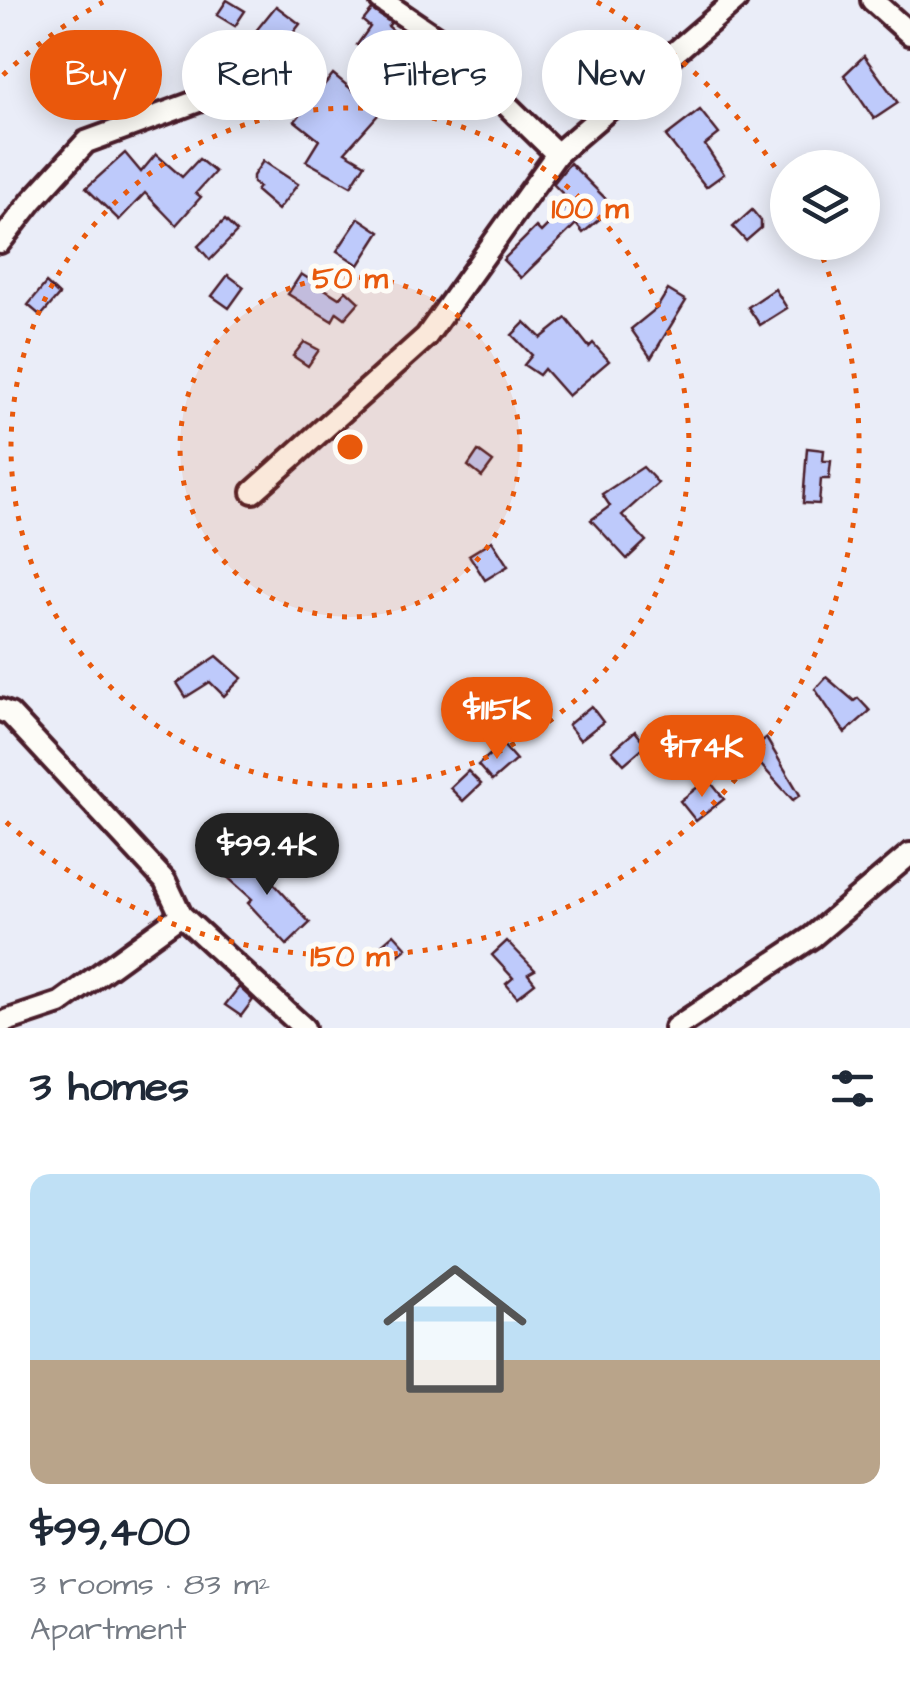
<!DOCTYPE html>
<meta charset="utf-8">
<style>
:root{--surface:#fff;--page:#f6f6f7;--text:#1f2937;--muted:#747a83;--accent:#ea580c}
body{margin:0;font-family:"Architects Daughter",sans-serif;background:var(--page);color:var(--text);height:100vh;display:flex;flex-direction:column;font-size:38px;white-space:nowrap}
*{box-sizing:border-box;margin:0}
p{font-size:32px;color:var(--muted)}
.icon{flex:none;width:55px;height:55px;fill:none;stroke:currentColor;stroke-width:2;stroke-linecap:round;stroke-linejoin:round}
.map{position:relative;height:1028px;overflow:hidden}
.drawer{display:flex;flex-direction:column;background:var(--surface);flex:1}
.drawer>*{flex:none}
.banner{position:absolute;left:30px;top:30px;width:850px;height:90px;display:flex;gap:20px}
.buttons{position:absolute;left:770px;top:150px;display:grid;gap:20px}
.buttons a{display:grid;place-items:center;width:110px;height:110px;border-radius:50%;background:var(--surface);box-shadow:0 5px 25px #0003;font-size:50px}
.price{position:absolute;translate:-50% -85px;padding:0 22px;border-radius:35px;background:var(--accent);color:#fff;font-size:32px;line-height:65px;filter:drop-shadow(0 2px 5px #0008)}
.price::after{content:'';position:absolute;left:50%;top:60px;width:30px;height:22px;margin-left:-15px;background:inherit;clip-path:polygon(0 0,100% 0,50% 100%)}
.price.selected{background:#222;color:#fff}
ul{padding:0;list-style:none}
li{display:grid;align-content:center;gap:20px;height:530px;padding:0 30px}
li span{display:grid;place-items:center;height:310px;border-radius:20px;color:#555}
li>.icon{margin-inline-start:auto}
span .icon{width:180px;height:180px;fill:#fffc;stroke-width:1}
li b{font-size:42px}
h2{display:flex;justify-content:space-between;align-items:center;height:120px;padding:0 30px;font-size:42px}
.tag{padding:0 35px;border-radius:45px;background:var(--surface);box-shadow:0 5px 25px #0003;font-size:35px;line-height:90px}
.tag.selected{background:var(--accent);color:#fff}
.map>svg:first-child{display:block}
</style>
<div class="map">
<svg width="910" height="1028" viewBox="0 0 910 1028">
<rect width="100%" height="100%" fill="#eaedf8"/>
<filter id="ink" filterUnits="userSpaceOnUse"><feTurbulence type="fractalNoise" baseFrequency=".01" numOctaves="2"/><feDisplacementMap in="SourceGraphic" scale="20" xChannelSelector="R" yChannelSelector="G"/><feConvolveMatrix kernelMatrix="1 2 1 2 8 2 1 2 1" color-interpolation-filters="sRGB"/></filter>
<g filter="url(#ink)">
<!-- building -->
<g fill="#becafb" stroke="#4a1f2b" stroke-width="2.5">
<path d="M 227,0 L 245,11 L 235,26 L 217,15 Z"/>
<path d="M 276,6 L 300,24 L 279,51 L 255,32 Z"/>
<path d="M 372,10 L 391,23 L 388,26 L 410,46 L 390,69 L 357,45 L 370,27 L 363,21 Z"/>
<path d="M 864,56 L 898,103 L 874,119 L 844,75 Z"/>
<path d="M 333,74 L 361,97 L 376,82 L 393,98 L 345,152 L 365,164 L 351,186 L 306,161 L 319,140 L 295,121 Z"/>
<path d="M 700,110 L 719,134 L 705,145 L 724,174 L 706,187 L 666,136 Z"/>
<path d="M 125,153 L 141,172 L 156,154 L 182,177 L 199,159 L 215,172 L 196,193 L 201,197 L 176,225 L 145,193 L 119,220 L 86,188 Z"/>
<path d="M 263,161 L 298,184 L 278,210 L 256,191 L 259,187 L 253,183 L 253,176 Z"/>
<path d="M 570,163 L 614,207 L 583,233 L 576,224 L 521,278 L 503,260 L 536,227 L 541,232 L 571,202 L 553,184 Z"/>
<path d="M 752,210 L 761,221 L 761,228 L 746,241 L 733,227 Z"/>
<path d="M 359,218 L 380,232 L 359,265 L 337,251 Z"/>
<path d="M 225,220 L 237,232 L 210,260 L 198,246 Z"/>
<path d="M 301,274 L 339,298 L 346,290 L 359,302 L 345,318 L 337,312 L 332,321 L 288,294 Z"/>
<path d="M 228,275 L 244,287 L 229,308 L 212,296 Z"/>
<path d="M 46,283 L 59,295 L 41,316 L 28,305 Z"/>
<path d="M 775,289 L 787,308 L 760,325 L 748,307 Z"/>
<path d="M 668,290 L 686,301 L 651,358 L 631,329 L 657,308 Z"/>
<path d="M 566,318 L 589,347 L 593,343 L 609,361 L 568,396 L 544,369 L 539,375 L 524,365 L 532,355 L 512,335 L 525,322 L 541,338 Z"/>
<path d="M 304,342 L 319,350 L 308,366 L 293,356 Z"/>
<path d="M 807,448 L 824,450 L 823,461 L 831,461 L 829,479 L 821,479 L 819,504 L 803,503 Z"/>
<path d="M 478,451 L 493,462 L 482,477 L 468,466 Z"/>
<path d="M 643,467 L 658,483 L 622,515 L 646,541 L 627,559 L 591,520 L 610,506 L 602,494 Z"/>
<path d="M 492,541 L 508,566 L 485,580 L 469,555 Z"/>
<path d="M 217,656 L 242,678 L 224,696 L 210,682 L 186,697 L 177,683 Z"/>
<path d="M 826,677 L 854,701 L 858,698 L 870,711 L 845,733 L 815,689 Z"/>
<path d="M 591,706 L 603,722 L 580,740 L 568,725 Z"/>
<path d="M 635,731 L 646,745 L 624,764 L 612,751 Z"/>
<path d="M 766,738 L 800,795 L 793,800 L 749,752 Z"/>
<path d="M 502,744 L 516,760 L 492,781 L 478,765 Z"/>
<path d="M 468,771 L 481,784 L 463,801 L 450,788 Z"/>
<path d="M 708,779 L 724,799 L 696,821 L 680,801 Z"/>
<path d="M 247,850 L 261,863 L 258,866 L 310,923 L 287,945 L 248,903 L 252,899 L 224,874 Z"/>
<path d="M 394,934 L 407,948 L 391,961 L 379,947 Z"/>
<path d="M 507,941 L 535,970 L 528,974 L 535,983 L 517,997 L 506,984 L 513,978 L 492,955 Z"/>
<path d="M 239,987 L 253,1000 L 241,1016 L 225,1005 Z"/>
</g>
<g fill="none" stroke-linecap="round" stroke-linejoin="round">
<!-- minor casing -->
<g stroke="#4a1f2b" stroke-width="28">
<g id="minor">
<path d="M 381,0 L 440,40 L 557,154"/>
<path d="M 872,0 L 910,34"/>
<path d="M 0,242 L 32,201 L 86,142 L 275,73"/>
<path d="M 253,492 L 426,337 L 557,154 L 736,0"/>
<path d="M 0,710 L 10,714 L 165,881 L 181,915 L 304,1028"/>
<path d="M 0,1023 L 60,1003 L 181,915"/>
<path d="M 675,1028 L 812,937 L 910,854"/>
</g>
</g>
<!-- minor -->
<use href="#minor" stroke="#fdfcf7" stroke-width="20"/>
</g>
</g>
<!-- distance rings -->
<circle cx="350" cy="447" r="170" fill="#e8590c" fill-opacity=".12"/>
<g fill="none" stroke="#e8590c" stroke-width="5" stroke-dasharray="5 10">
<circle cx="350" cy="447" r="170"/>
<circle cx="350" cy="447" r="339"/>
<path d="M3 75A509 509 0 0 1 103 2M597 2A509 509 0 0 1 786 185M817 244A509 509 0 0 1 3 819"/>
</g>
<circle cx="350" cy="447" r="15" fill="#e8590c" stroke="#fdfcf7" stroke-width="5"/>
<g font-size="30" text-anchor="middle" font-weight="bold" fill="#e8590c" stroke="#fdfcf7" stroke-width="10" stroke-linejoin="round" paint-order="stroke">
<text x="590" y="218">100 m</text>
<text x="350" y="288">50 m</text>
<text x="350" y="966">150 m</text>
</g>
</svg>
<div class="buttons">
<a><svg class="icon" aria-label="layers" viewBox="0 0 24 24"><path d="M12 4l9 5-9 5-9-5zM3 14l9 5 9-5"/></svg></a>
</div>
<b class="price" style="left:497px;top:762px">$115K</b>
<b class="price" style="left:702px;top:800px">$174K</b>
<b class="price selected" style="left:267px;top:898px">$99.4K</b>
<div class="banner">
<a class="tag selected">Buy</a>
<a class="tag">Rent</a>
<a class="tag">Filters</a>
<a class="tag">New</a>
</div>
</div>
<section class="drawer">
<h2>3 homes<svg class="icon" aria-label="filters" viewBox="0 0 24 24"><path d="M4 7h16M4 17h16"/><circle cx="9" cy="7" r="2"/><circle cx="15" cy="17" r="2"/></svg></h2>
<ul>
<li><span style="background:linear-gradient(#bfe0f5 60%,#b9a48a 0)"><svg class="icon" aria-label="home" viewBox="0 0 24 24"><path d="M3 11l9-7 9 7M6 9v11h12V9"/></svg></span><div><b>$99,400</b><p>3 rooms · 83 m²</p><p>Apartment</p></div></li>
</ul>
</section>
